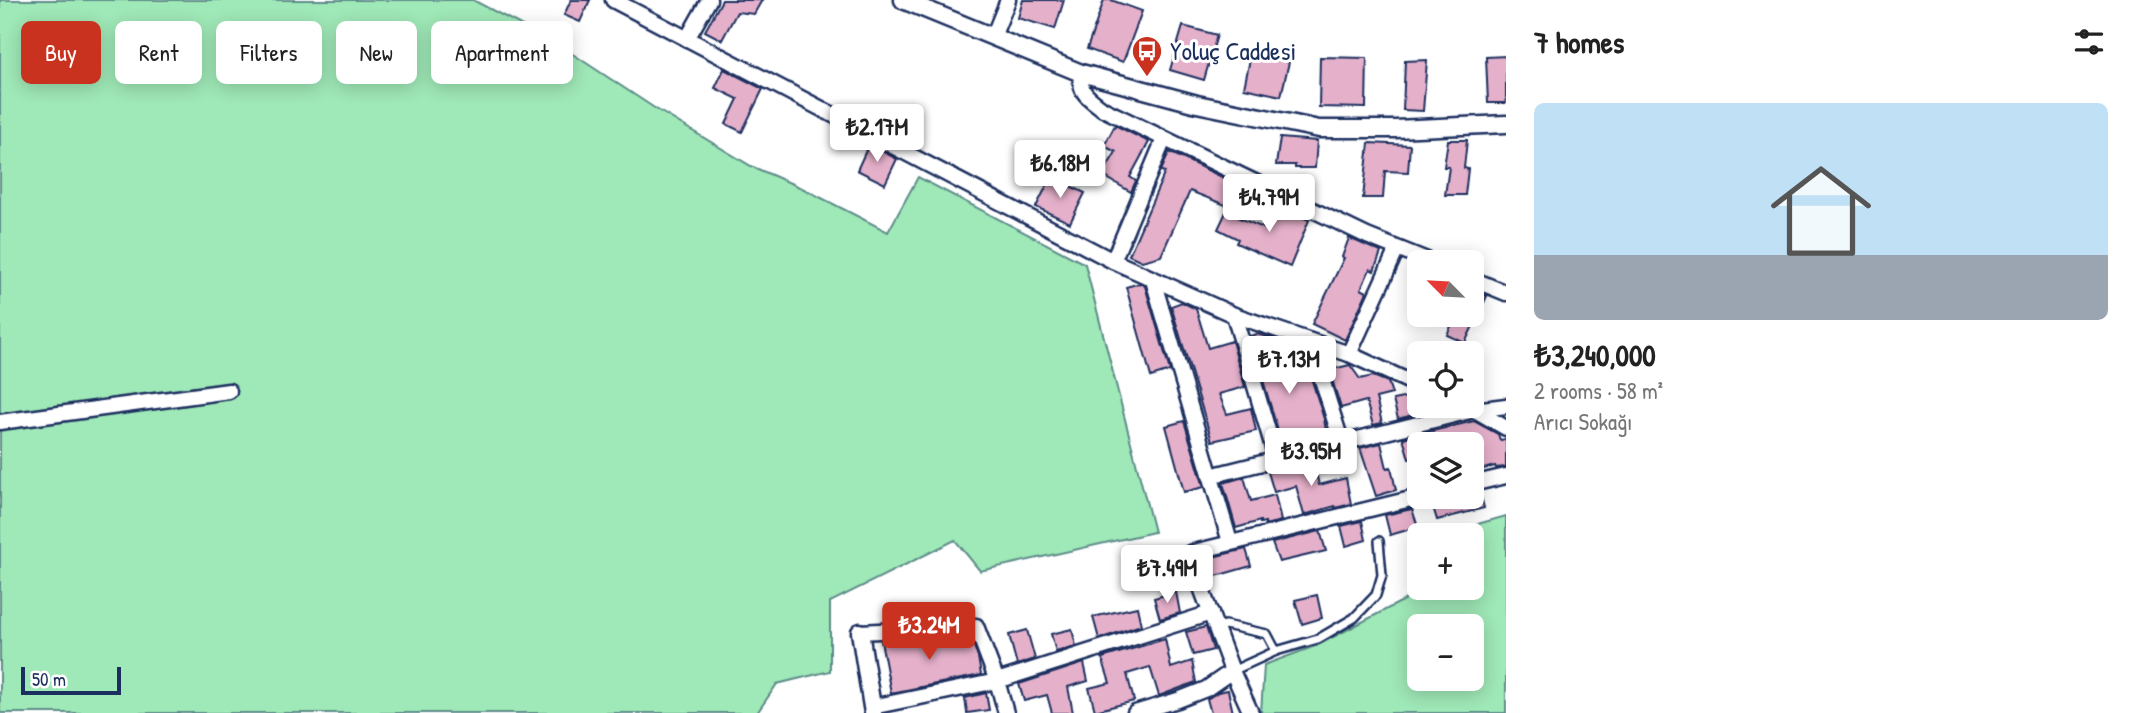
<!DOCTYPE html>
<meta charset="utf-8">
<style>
:root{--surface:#fff;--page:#f2f2f2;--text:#222;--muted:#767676;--accent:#c8321e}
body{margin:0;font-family:"Patrick Hand",sans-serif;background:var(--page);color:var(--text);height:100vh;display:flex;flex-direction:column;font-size:26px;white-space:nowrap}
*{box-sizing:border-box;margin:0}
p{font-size:23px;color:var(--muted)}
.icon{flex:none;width:38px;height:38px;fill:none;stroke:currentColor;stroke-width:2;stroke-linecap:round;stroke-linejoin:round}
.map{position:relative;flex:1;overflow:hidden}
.side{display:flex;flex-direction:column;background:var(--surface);width:630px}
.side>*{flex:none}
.hud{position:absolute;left:21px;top:21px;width:665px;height:63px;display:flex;gap:14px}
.needle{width:46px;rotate:294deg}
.controls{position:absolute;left:1407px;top:250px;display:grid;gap:14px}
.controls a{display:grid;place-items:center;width:77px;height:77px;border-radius:10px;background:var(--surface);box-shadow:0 4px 18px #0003;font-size:35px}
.scale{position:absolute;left:21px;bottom:18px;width:100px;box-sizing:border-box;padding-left:7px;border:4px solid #1b2f5e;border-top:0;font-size:19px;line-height:24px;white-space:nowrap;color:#1b2f5e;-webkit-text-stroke:5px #fff;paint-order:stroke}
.price{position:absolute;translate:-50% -60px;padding:0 16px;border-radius:7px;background:#fff;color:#222;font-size:23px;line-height:46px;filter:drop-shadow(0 2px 4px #0008)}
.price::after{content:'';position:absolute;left:50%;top:42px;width:21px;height:16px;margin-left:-10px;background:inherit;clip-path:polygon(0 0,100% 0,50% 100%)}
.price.current{background:var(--accent);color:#fff}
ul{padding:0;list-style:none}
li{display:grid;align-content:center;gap:14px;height:371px;padding:0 28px}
li span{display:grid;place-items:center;height:217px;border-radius:10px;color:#555}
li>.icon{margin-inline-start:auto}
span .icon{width:126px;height:126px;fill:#fffc;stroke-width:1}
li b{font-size:30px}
h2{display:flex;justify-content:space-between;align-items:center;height:84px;padding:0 28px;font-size:30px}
.pill{padding:0 24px;border-radius:10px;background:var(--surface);box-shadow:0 4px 18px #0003;font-size:24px;line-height:63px}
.pill.current{background:var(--accent);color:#fff}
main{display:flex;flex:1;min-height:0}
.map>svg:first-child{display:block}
</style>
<main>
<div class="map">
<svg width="1506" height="713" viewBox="0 0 1506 713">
<rect width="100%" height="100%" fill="#fff"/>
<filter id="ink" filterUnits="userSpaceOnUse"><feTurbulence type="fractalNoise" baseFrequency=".0143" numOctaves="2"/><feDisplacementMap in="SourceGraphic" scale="14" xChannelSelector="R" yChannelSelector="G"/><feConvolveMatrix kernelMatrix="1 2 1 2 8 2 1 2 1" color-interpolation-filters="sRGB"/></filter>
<g filter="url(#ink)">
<!-- green -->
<g fill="#9fe8b7" stroke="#5d8c8a" stroke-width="2" fill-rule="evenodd">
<path d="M 0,0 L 473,0 L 559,45 L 656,109 L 751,166 L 804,189 L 888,232 L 918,177 L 1085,264 L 1154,532 L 980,571 L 955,540 L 830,602 L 830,671 L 777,684 L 757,713 L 0,713 Z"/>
<path d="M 1506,516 L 1506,713 L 1261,713 L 1264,665 L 1318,645 L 1412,596 L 1419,577 L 1419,588 L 1472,588 L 1472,536 L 1438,535 ZM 1419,626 L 1472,626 L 1472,679 L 1419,679 Z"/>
</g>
<!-- building -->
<g fill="#e5b0ca" stroke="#1b2f5e" stroke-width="2">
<path d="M 571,0 L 590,0 L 580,22 L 564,15 Z"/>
<path d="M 722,0 L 762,0 L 754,14 L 737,12 L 722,40 L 705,31 Z"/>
<path d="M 1023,0 L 1064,0 L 1055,29 L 1018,18 Z"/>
<path d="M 1104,0 L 1111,0 L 1142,11 L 1123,62 L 1087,49 Z"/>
<path d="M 1183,26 L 1217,35 L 1204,80 L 1170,70 Z"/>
<path d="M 1251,54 L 1289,62 L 1281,96 L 1244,88 Z"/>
<path d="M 1506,56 L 1506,103 L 1488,103 L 1486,57 Z"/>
<path d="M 1320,57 L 1367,58 L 1366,108 L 1319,107 Z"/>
<path d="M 1427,60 L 1423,111 L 1403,110 L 1405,61 Z"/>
<path d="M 724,69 L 763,89 L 742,132 L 726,124 L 738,99 L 715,88 Z"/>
<path d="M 1115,125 L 1149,142 L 1130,177 L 1136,181 L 1131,192 L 1102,175 L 1116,152 L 1104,146 Z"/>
<path d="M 1280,138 L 1317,141 L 1315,168 L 1295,168 L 1295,165 L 1276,165 Z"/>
<path d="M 1448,140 L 1467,140 L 1464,168 L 1468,169 L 1465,195 L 1445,195 L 1449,167 L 1444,167 Z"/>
<path d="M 1369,143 L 1410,145 L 1408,172 L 1385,171 L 1383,198 L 1363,198 Z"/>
<path d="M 869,144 L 897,159 L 885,184 L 857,170 Z"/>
<path d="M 1169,152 L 1237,184 L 1228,206 L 1190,191 L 1161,256 L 1142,261 L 1129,255 L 1165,172 L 1161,171 Z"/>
<path d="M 1051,177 L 1085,193 L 1070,223 L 1036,207 Z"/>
<path d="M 1276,206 L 1309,220 L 1290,267 L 1236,243 L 1238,239 L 1218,229 L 1227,210 L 1240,217 L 1239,218 L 1266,229 Z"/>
<path d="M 1349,238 L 1381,252 L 1374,271 L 1370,269 L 1361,289 L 1367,292 L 1345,340 L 1312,324 L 1344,258 L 1342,257 Z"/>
<path d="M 1140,283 L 1145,286 L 1170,371 L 1151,377 L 1126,287 Z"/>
<path d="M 1472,289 L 1487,296 L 1465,343 L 1447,335 L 1456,315 L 1472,315 Z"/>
<path d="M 1182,302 L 1196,309 L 1208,348 L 1232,341 L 1245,387 L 1219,394 L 1227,414 L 1251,408 L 1256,431 L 1212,441 L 1171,306 Z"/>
<path d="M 1257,334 L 1278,340 L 1285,378 L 1309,371 L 1324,419 L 1327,436 L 1283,448 L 1250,336 Z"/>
<path d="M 1350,365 L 1360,379 L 1373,376 L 1388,382 L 1392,394 L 1376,398 L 1382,423 L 1373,425 L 1366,401 L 1341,408 L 1329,370 Z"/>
<path d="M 1417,395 L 1419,396 L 1420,413 L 1398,419 L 1393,400 Z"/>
<path d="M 1184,421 L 1204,487 L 1184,492 L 1166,426 Z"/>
<path d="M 1474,421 L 1498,434 L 1500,440 L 1506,439 L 1506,467 L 1496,468 L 1495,466 L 1472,472 L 1472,444 L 1419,444 L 1419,456 L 1409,459 L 1403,438 Z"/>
<path d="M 1381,443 L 1387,468 L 1391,467 L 1396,490 L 1376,496 L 1360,448 Z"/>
<path d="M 1313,460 L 1319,485 L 1346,478 L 1351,504 L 1335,508 L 1335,506 L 1304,515 L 1296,486 L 1274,492 L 1268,472 L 1279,470 Z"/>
<path d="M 1244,477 L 1251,501 L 1275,495 L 1281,521 L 1265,525 L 1265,522 L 1260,523 L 1260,521 L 1236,528 L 1223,483 Z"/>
<path d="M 1480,492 L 1484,508 L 1437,520 L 1430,497 L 1472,497 L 1472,493 Z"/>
<path d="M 1412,509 L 1418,527 L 1390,535 L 1385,515 Z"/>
<path d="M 1362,521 L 1366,540 L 1346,546 L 1341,526 Z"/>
<path d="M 1320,531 L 1326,551 L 1279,562 L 1272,543 Z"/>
<path d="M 1246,549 L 1251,566 L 1209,578 L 1204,559 Z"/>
<path d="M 1176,592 L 1180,613 L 1160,619 L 1154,598 Z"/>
<path d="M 1317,595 L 1322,618 L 1302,624 L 1295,600 Z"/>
<path d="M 1137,607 L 1141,625 L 1099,639 L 1093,617 Z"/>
<path d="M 1206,627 L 1213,650 L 1193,655 L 1186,632 Z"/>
<path d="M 1072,629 L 1076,646 L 1056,652 L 1051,634 Z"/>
<path d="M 1027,630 L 1035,659 L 1017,665 L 1009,635 Z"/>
<path d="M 970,636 L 978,657 L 981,675 L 891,693 L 881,641 Z"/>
<path d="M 1165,639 L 1171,668 L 1192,661 L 1196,682 L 1159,696 L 1150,667 L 1127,674 L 1134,701 L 1095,711 L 1089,688 L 1110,683 L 1102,658 Z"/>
<path d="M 1084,663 L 1088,681 L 1068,687 L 1073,713 L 1052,713 L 1047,695 L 1024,701 L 1019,684 Z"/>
<path d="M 1228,690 L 1233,713 L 1211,713 L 1207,699 L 1218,692 Z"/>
<path d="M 986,693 L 989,710 L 967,713 L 965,698 Z"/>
</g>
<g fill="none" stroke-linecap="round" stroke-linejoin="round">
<!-- service casing -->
<g stroke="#1b2f5e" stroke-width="12">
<g id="service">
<path d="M 1217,627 L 1225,625 L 1267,634 L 1276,651"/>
<path d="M 1232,671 L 1276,651 L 1318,639 L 1354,618 L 1376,595 L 1382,575 L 1379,541"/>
</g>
</g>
<!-- minor casing -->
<g stroke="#1b2f5e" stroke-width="19">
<g id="minor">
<path d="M 613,0 L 1113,261"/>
<path d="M 993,37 L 1008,0"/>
<path d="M 687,39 L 709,0"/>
<path d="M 1081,73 C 1079,94 1088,97 1103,109 L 1367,236 L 1432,262"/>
<path d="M 1164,139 L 1113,261 L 1234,315 L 1349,354 L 1419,386"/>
<path d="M 1472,279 L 1506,293"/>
<path d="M 1153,280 L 1230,542"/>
<path d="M 1234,315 L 1277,461"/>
<path d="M 1310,341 L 1342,444"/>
<path d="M 1349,354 L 1397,249"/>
<path d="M 1473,409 L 1506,428"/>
<path d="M 0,422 L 229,391"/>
<path d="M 1210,476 L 1474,410 L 1506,406"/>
<path d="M 1472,484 L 1506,476"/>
<path d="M 860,632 L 976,626 L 997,681 L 1006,713"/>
<path d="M 872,707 L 997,681 L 1211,613"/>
<path d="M 1135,713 L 1178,700 L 1206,689 L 1232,671"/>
<path d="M 1251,713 L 1232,671 L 1196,574 L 1190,553 L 1419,497"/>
</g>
</g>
<!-- tertiary casing -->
<g stroke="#1b2f5e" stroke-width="21">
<g id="tertiary">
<path d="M 903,0 L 1081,73 L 1197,104 L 1319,129 L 1395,129 L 1506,124"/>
<path d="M 860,632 L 873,713"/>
</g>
</g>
<!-- service -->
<use href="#service" stroke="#fff" stroke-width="7"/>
<!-- minor -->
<use href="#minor" stroke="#fff" stroke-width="14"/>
<!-- tertiary -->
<use href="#tertiary" stroke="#fff" stroke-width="16"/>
</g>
</g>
<!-- icons -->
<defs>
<g id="bus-pin" transform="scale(1.575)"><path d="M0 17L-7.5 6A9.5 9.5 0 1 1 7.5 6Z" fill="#c8321e" stroke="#fff"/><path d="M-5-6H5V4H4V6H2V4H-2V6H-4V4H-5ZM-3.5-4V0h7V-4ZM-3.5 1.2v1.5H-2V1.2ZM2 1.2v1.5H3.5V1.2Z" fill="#fff"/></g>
</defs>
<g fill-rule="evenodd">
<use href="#bus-pin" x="1147" y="51"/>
</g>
<g text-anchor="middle" stroke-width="6" stroke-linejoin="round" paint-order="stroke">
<!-- poi labels -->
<g font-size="26" fill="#1b2f5e" stroke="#fff" text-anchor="start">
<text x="1170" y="60">Yoluç Caddesi</text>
</g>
</g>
</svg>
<div class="controls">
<a><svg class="needle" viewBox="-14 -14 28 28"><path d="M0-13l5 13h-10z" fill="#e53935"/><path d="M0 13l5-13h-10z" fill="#767676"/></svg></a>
<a><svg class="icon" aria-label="locate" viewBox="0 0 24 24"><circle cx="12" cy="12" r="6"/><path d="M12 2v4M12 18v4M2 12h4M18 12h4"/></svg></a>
<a><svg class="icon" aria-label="layers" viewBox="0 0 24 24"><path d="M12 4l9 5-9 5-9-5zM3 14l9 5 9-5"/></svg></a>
<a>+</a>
<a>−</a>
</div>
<div class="scale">50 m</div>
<b class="price" style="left:877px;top:164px">₺2.17M</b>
<b class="price" style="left:1060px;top:200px">₺6.18M</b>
<b class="price" style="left:1269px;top:234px">₺4.79M</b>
<b class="price" style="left:1289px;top:396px">₺7.13M</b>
<b class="price" style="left:1311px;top:488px">₺3.95M</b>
<b class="price" style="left:1167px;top:605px">₺7.49M</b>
<b class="price current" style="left:929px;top:662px">₺3.24M</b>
<div class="hud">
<a class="pill current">Buy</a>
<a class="pill">Rent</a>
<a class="pill">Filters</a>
<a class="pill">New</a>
<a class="pill">Apartment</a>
</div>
</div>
<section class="side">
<h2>7 homes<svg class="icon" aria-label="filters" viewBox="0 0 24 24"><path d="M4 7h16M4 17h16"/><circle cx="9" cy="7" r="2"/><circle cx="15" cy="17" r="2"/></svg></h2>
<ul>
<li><span style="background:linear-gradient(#bfe0f5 70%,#9aa5b1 0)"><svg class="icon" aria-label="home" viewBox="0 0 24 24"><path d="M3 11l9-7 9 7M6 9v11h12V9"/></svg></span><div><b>₺3,240,000</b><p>2 rooms · 58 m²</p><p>Arıcı Sokağı</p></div></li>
</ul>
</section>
</main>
